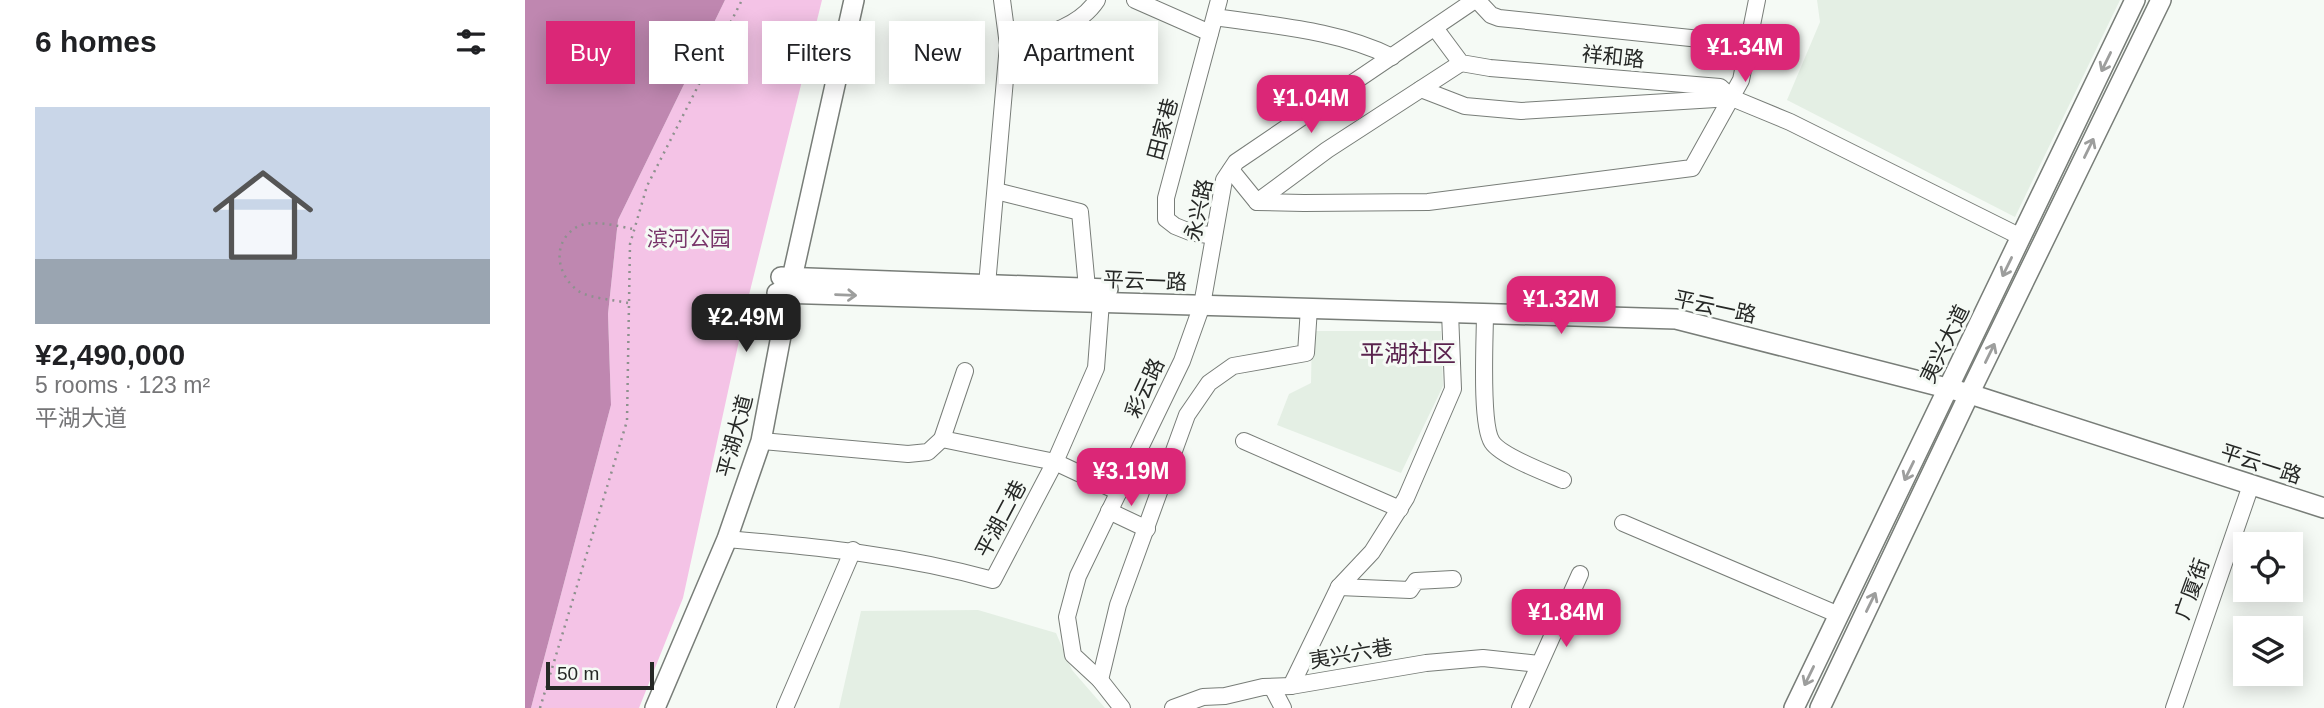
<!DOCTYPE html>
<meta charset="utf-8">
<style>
:root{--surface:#fff;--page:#f2f2f2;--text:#202124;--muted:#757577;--line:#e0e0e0;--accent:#db2777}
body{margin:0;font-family:Arial,"Noto Sans SC",sans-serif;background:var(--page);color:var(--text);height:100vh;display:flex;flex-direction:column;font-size:26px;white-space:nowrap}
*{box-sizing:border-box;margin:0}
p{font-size:23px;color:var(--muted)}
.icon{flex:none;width:38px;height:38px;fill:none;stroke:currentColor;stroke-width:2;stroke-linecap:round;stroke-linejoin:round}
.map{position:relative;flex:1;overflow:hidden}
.panel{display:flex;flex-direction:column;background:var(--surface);width:525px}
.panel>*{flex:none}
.top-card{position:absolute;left:21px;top:21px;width:665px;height:63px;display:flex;gap:14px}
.fabs{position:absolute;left:1708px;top:532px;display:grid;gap:14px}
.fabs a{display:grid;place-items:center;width:70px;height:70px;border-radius:0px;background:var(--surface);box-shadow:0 4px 18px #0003;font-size:35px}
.scale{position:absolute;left:21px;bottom:18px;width:108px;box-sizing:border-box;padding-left:7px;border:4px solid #262826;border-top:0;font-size:19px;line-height:24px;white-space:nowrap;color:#262826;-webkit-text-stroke:5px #f5faf5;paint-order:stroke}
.price{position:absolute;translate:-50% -60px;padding:0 16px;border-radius:14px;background:var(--accent);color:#fff;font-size:23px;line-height:46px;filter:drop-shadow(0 2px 4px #0008)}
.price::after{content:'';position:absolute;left:50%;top:42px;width:21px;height:16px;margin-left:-10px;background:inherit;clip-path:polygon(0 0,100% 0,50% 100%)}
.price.current{background:#222;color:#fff}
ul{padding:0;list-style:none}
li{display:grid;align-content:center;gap:14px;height:371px;padding:0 35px}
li+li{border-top:2px solid var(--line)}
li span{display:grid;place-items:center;height:217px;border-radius:0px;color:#555}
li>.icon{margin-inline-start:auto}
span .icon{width:126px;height:126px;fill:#fffc;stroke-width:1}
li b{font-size:30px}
h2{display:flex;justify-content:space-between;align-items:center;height:84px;padding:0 35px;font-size:30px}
.pill{padding:0 24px;border-radius:0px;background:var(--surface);box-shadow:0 4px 18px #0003;font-size:24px;line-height:63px}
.pill.current{background:var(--accent);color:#fff}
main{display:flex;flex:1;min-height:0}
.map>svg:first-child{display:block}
</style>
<main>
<section class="panel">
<h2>6 homes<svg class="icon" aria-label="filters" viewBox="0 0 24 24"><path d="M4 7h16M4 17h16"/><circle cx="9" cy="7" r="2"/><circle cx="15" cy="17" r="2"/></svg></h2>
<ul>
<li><span style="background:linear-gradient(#c9d6e8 70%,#9aa5b1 0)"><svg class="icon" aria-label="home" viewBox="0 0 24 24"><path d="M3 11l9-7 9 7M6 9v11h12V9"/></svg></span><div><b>¥2,490,000</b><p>5 rooms · 123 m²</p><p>平湖大道</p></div></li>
</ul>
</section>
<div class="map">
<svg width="1799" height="708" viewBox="0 0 1799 708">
<rect width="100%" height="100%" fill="#f5faf5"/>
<!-- built -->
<g fill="#e4efe4">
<path d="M 1292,0 L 1595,0 L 1490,217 L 1262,100 L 1295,22 Z"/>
<path d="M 787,331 L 916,331 L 918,386 L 876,473 L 752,425 L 764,394 L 786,383 Z"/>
<path d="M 453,610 L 531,633 L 547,670 L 580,708 L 314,708 L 336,611 Z"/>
</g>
<!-- green -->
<path fill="#f4c3e6" d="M 200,0 L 297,0 L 224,295 L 158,598 L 114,708 L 6,708 L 86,405 L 83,314 L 93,220 Z"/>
<!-- water -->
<path fill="#bf87b0" d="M 0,0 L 200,0 L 93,220 L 83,314 L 86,405 L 6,708 L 0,708 Z"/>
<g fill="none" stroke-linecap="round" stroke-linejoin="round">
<!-- minor casing -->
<g stroke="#787d78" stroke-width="18">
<g id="minor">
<path d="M 610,0 L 685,33"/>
<path d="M 952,0 L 966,15 L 974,18 L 1223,44"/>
<path d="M 690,17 C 749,26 813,30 867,57"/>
<path d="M 910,28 L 936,63 L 965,68 L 1195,87 L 1207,98 L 1265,122 L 1496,237"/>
<path d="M 483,45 C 515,36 553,29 572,0"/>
<path d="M 896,89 L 940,106 L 996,111 L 1207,98"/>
<path d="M 706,170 L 732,202 L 779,203 L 903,202 L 1167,168 L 1216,80 L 1232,0"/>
<path d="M 471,191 L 555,212 L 562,288"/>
<path d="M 732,202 L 802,150 L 936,63"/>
<path d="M 689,236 L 665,232 L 650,226 L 641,219 L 641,198 L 694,0"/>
<path d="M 462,285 L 483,45 L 477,0"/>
<path d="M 960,313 C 960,338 955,424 967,442 C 976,456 1021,473 1038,480"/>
<path d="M 417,439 L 530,462 L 594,492"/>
<path d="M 236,441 L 383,454 L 403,452 L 417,439 L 440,371"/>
<path d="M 719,441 L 875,509"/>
<path d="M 584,511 L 622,529"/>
<path d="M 1098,523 L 1314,615"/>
<path d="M 202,539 C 294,547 378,555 468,580 L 530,462 L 571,368 L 576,302"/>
<path d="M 814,587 L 885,590 L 891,581 L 928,579"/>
<path d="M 575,680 L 593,605 L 662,415 L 684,383 L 708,366 L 781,353 L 784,308"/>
<path d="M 766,686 L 814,587 L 847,552 L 881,498 L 928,389 L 925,312"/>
<path d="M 747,687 L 758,708"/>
<path d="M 260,708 L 328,550"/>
<path d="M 597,708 L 575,680 L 548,655 L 542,617 L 553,576 L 657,361 L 677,305 L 699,180 L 711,162 L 950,0"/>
<path d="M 648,708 L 678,697 L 700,696 L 738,687 L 766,686 L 901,663 L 958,658 L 1014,664"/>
<path d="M 995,708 L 1055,574"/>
<path d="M 1649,708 L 1726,485"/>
</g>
</g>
<!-- major casing -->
<g stroke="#787d78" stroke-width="22">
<g id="major">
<path d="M 256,277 L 583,289"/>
<path d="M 252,293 L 1151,319 L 1445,394 L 1799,508"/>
<path d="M 130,708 L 202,539 L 236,441 L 267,278 L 329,0"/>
<path d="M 1269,708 L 1610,0"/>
<path d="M 1295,708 L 1449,384 L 1636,0"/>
</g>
</g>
<!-- path -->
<g stroke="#8e918e" stroke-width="2.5" stroke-dasharray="2 5" stroke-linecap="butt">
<path d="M 103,303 C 90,300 65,298 55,292 C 33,278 25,245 50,228 C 66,218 91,226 108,229"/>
<path d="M 15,708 L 102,421 L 105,244 L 122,186 L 217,0"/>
</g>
<!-- minor -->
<use href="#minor" stroke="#fff" stroke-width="16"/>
<!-- major -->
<use href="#major" stroke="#fff" stroke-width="19"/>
</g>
<!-- one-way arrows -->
<defs><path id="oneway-shaft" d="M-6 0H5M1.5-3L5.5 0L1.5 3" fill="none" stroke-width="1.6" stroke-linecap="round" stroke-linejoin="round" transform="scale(1.75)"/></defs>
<g stroke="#9d9e9d">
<use href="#oneway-shaft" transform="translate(1581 62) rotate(116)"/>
<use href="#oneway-shaft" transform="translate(1564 148) rotate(-64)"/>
<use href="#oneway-shaft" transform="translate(1482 267) rotate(116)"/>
<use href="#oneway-shaft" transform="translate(321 295) rotate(2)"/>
<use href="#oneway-shaft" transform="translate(1465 353) rotate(-64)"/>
<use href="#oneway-shaft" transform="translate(1384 471) rotate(116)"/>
<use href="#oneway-shaft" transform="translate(1346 602) rotate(-64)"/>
<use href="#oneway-shaft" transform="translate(1284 676) rotate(116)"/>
</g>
<g text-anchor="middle" stroke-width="6" stroke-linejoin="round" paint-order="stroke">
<!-- street labels -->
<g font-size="21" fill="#262826" stroke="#f5faf5">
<text transform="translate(1088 57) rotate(6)" y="7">祥和路</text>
<text transform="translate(638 129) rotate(-75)" y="7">田家巷</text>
<text transform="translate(674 210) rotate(-78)" y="7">永兴路</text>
<text transform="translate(620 281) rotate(2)" y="7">平云一路</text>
<text transform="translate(1190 307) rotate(12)" y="7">平云一路</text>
<text transform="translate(1420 344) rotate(-64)" y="7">夷兴大道</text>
<text transform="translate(620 388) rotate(-65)" y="7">彩云路</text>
<text transform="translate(210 436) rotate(-75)" y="7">平湖大道</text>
<text transform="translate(1736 464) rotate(18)" y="7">平云一路</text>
<text transform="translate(476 519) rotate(-62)" y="7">平湖二巷</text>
<text transform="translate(1667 589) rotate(-70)" y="7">广厦街</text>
<text transform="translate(826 654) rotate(-10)" y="7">夷兴六巷</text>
</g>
<!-- park labels -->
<g font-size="21" fill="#79346a" stroke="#f5faf5">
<text x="164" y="246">滨河公园</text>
</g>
<!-- quarter labels -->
<g font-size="24" fill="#5a234e" stroke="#f5faf5">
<text x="883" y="362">平湖社区</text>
</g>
</g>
</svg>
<div class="fabs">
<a><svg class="icon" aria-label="locate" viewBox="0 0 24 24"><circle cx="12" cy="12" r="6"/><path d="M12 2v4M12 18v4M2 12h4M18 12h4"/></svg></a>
<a><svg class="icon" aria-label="layers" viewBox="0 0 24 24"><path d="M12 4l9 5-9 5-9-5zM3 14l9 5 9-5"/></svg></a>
</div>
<div class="scale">50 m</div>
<b class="price" style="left:1220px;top:84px">¥1.34M</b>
<b class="price" style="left:786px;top:135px">¥1.04M</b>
<b class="price" style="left:1036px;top:336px">¥1.32M</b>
<b class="price current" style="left:221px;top:354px">¥2.49M</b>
<b class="price" style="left:606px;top:508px">¥3.19M</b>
<b class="price" style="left:1041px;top:649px">¥1.84M</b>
<div class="top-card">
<a class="pill current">Buy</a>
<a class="pill">Rent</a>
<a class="pill">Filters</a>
<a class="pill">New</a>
<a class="pill">Apartment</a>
</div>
</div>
</main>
